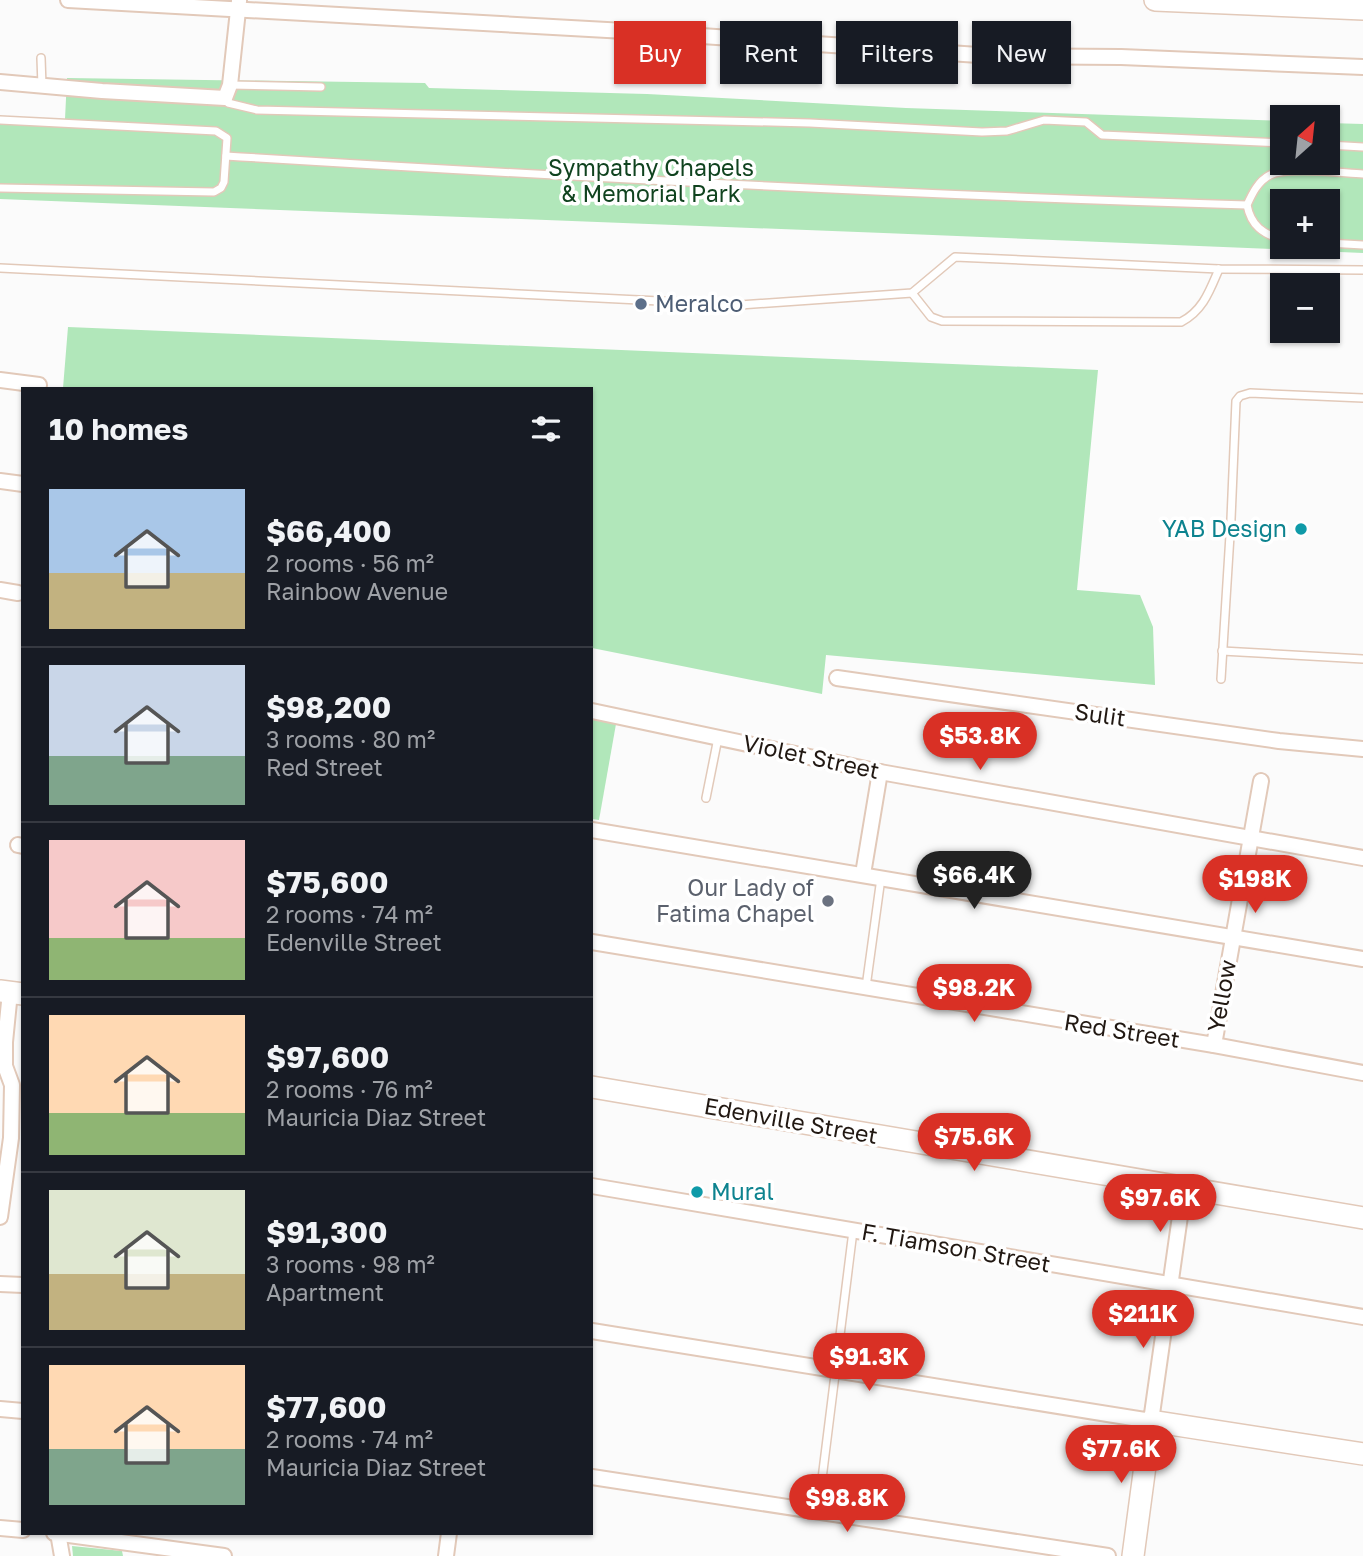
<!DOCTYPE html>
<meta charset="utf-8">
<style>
:root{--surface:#171b24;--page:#20242c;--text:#f1f3f6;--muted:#9ea1a6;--line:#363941;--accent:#d93025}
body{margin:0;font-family:"Golos Text",sans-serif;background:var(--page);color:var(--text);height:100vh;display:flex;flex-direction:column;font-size:26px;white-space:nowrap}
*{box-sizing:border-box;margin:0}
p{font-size:23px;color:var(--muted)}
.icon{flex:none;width:38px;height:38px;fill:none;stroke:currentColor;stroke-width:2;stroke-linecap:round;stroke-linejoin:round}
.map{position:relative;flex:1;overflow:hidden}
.details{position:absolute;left:21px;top:387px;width:572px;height:1148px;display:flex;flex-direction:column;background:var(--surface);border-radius:0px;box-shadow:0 2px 5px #0004}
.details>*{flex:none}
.hud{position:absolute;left:614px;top:21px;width:642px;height:63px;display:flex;gap:14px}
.needle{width:46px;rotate:27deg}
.fabs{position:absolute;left:1270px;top:105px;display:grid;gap:14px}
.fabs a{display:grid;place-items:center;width:70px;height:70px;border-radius:0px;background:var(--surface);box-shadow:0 2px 5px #0004;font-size:35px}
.price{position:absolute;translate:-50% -60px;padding:0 16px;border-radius:24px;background:var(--accent);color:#fff;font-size:23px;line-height:46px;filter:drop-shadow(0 2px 4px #0008)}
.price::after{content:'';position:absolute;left:50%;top:42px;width:21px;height:16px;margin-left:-10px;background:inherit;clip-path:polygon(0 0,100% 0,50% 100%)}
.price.selected{background:#222;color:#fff}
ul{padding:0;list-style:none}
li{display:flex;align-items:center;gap:21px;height:175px;padding:0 28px}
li+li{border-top:2px solid var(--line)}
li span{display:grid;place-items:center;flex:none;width:196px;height:140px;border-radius:0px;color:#555}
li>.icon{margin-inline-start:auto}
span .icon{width:84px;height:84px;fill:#fffc;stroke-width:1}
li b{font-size:30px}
h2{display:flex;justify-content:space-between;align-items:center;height:84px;padding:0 28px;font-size:30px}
.tag{padding:0 24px;border-radius:0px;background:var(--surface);box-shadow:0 2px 5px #0004;font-size:24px;line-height:63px}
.tag.selected{background:var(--accent);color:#fff}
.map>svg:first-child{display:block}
</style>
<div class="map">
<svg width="1363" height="1556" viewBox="0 0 1363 1556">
<rect width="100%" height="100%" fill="#fbfbfb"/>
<!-- green -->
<g fill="#b1e7ba" fill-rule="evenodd">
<path d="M 67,78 L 425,83 L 429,88 L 647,94 L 906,108 L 1283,121 L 1283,163 L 1328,163 L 1328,123 L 1363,124 L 1363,253 C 909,233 454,217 0,199 L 0,117 L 65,119 ZM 1283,201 L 1328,201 L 1328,247 L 1283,247 Z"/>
<path d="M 68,327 L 1098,370 L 1077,590 L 1140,595 L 1153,627 L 1155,685 L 826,655 L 822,694 L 592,648 L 592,388 L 63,388 Z"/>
<path d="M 592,719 L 616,724 L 599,820 L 592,819 Z"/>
<path d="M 72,1546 L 122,1551 L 123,1556 L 73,1556 Z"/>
</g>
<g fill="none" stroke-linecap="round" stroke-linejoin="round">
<!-- lane casing -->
<g stroke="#e2c9b9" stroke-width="10">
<g id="lane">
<path d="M 41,58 L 42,86"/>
<path d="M 230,85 L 321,87"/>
<path d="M 225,98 L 228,103 L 257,110 L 810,123 L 982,132 L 1007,131 L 1044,120 L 1086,122 L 1102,135 L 1283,143"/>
<path d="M 0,120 L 216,131 L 227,138 L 224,182 L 221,188 L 214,192 L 0,188"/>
<path d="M 1328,145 L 1363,147"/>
<path d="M 226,156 C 566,177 906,195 1247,205"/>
<path d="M 1283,240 C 1263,234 1251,226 1247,205 C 1252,194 1258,181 1270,175 C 1288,166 1341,173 1363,174"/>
<path d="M 1328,243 L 1363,245"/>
<path d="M 0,268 L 740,305 L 912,293 L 955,257 L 1219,269 L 1363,270"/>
<path d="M 912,293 L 931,317 L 942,321 L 1181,322 C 1203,311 1210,290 1219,269"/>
<path d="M 1222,651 L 1363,659"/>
<path d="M 1221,679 L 1231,519 L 1236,401 L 1240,396 L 1250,393 L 1363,398"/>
<path d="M 706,798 L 718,738"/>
<path d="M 866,987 L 881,878"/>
<path d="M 818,1511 L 853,1231"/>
</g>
</g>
<!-- street casing -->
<g stroke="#e2c9b9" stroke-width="18">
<g id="street">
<path d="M 68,0 L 643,32 L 993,56 L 1121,57 L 1363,67"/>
<path d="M 0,82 L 102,91 L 225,98 L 230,85 L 239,1"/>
<path d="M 0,380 L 39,385"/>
<path d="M 0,481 L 23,484"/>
<path d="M 0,590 L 18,593"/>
<path d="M 837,678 L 1279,741 L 1363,749"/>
<path d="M 592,711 L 880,772 L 1363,858"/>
<path d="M 592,830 L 1363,959"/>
<path d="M 18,845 L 23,846"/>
<path d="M 863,874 L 880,772"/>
<path d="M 592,942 L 1214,1045 L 1363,1073"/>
<path d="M 1214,1045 L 1261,781"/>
<path d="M 592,1186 L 1363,1317"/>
<path d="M 0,1217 L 11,1138 L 12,1085 L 5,1066 L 5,1042 L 10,992"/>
<path d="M 0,1284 L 23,1285"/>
<path d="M 592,1331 L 1151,1421 L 1184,1188"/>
<path d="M 0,1409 L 23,1411"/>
<path d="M 592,1477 L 1108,1556"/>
<path d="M 0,1528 L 23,1530"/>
<path d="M 54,1533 L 224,1556"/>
<path d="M 58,1533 L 62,1556"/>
<path d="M 446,1556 L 449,1533"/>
</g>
</g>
<!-- secondary casing -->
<g stroke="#e2c9b9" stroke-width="24">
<g id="secondary">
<path d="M 1155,0 L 1363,9"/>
<path d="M 0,991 L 23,994"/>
<path d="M 592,1087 L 1363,1218"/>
<path d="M 1133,1556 L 1151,1421 L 1363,1454"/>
</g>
</g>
<!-- lane -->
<use href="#lane" stroke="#fff" stroke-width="7"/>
<!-- street -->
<use href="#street" stroke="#fff" stroke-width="14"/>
<!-- secondary -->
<use href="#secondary" stroke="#fff" stroke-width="21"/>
</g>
<!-- markers -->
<circle fill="#5c6f8a" stroke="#fff" stroke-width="2.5" cx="641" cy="304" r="7"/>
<g fill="#0f9aa8" stroke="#fff" stroke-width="2.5">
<circle cx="1301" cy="529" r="7"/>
<circle cx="697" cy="1192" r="7"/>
</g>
<circle fill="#6b7280" stroke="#fff" stroke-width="2.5" cx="828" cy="901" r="7"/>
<g text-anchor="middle" stroke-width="7" stroke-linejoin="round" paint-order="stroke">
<!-- park labels -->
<g font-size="23" fill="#10431f" stroke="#fff">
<text x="651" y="176">Sympathy Chapels<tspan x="651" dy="26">&amp; Memorial Park</tspan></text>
</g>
<!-- service labels -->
<g font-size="23" fill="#4e5e75" stroke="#fff" text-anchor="start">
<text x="655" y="312">Meralco</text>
</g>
<!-- culture labels -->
<g font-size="23" fill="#0d838f" stroke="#fff" text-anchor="end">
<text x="1287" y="537">YAB Design</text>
<text x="711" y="1200" text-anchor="start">Mural</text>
</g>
<!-- street labels -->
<g font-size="23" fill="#211812" stroke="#fff">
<text transform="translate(1100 715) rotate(8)" y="8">Sulit</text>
<text transform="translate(811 757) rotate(12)" y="8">Violet Street</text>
<text transform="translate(1222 996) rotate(-80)" y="8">Yellow</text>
<text transform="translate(1122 1031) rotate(9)" y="8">Red Street</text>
<text transform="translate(791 1121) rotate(10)" y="8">Edenville Street</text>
<text transform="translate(956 1248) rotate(10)" y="8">F. Tiamson Street</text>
</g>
<!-- worship labels -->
<g font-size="23" fill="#5b616d" stroke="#fff" text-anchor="end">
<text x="814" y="896">Our Lady of<tspan x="814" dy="26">Fatima Chapel</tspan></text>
</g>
</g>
</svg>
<div class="fabs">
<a><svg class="needle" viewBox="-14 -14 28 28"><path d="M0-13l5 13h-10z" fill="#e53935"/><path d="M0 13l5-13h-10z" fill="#9ea1a6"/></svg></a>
<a>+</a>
<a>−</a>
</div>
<b class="price" style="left:980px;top:772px">$53.8K</b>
<b class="price selected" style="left:974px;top:911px">$66.4K</b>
<b class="price" style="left:1255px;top:915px">$198K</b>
<b class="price" style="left:974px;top:1024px">$98.2K</b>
<b class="price" style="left:974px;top:1173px">$75.6K</b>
<b class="price" style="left:1160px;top:1234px">$97.6K</b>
<b class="price" style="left:1143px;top:1350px">$211K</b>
<b class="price" style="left:869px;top:1393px">$91.3K</b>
<b class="price" style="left:1121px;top:1485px">$77.6K</b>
<b class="price" style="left:847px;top:1534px">$98.8K</b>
<div class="hud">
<a class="tag selected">Buy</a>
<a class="tag">Rent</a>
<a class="tag">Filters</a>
<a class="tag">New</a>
</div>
<section class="details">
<h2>10 homes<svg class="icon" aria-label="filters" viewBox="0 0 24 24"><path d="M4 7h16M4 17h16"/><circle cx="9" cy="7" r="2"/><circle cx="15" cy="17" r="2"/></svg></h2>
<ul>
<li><span style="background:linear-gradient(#a9c7e8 60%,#c2b280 0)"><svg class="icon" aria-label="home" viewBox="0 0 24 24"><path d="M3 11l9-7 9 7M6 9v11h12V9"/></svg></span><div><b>$66,400</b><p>2 rooms · 56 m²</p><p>Rainbow Avenue</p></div></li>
<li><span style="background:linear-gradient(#c9d6e8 65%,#7fa58c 0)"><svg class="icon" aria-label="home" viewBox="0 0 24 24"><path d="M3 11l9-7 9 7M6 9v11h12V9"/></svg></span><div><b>$98,200</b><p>3 rooms · 80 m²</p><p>Red Street</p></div></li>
<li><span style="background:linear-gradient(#f6c9c9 70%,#8fb573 0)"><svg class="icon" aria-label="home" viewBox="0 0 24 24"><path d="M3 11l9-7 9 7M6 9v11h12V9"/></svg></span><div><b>$75,600</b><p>2 rooms · 74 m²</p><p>Edenville Street</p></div></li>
<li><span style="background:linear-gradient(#ffd9b3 70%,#8fb573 0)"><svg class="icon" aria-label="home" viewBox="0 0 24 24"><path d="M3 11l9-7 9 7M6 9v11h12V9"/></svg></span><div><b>$97,600</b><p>2 rooms · 76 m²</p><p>Mauricia Diaz Street</p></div></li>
<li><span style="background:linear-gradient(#dfe7d0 60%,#c2b280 0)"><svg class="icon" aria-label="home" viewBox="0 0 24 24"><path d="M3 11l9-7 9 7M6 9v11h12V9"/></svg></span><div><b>$91,300</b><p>3 rooms · 98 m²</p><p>Apartment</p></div></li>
<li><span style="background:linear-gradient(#ffd9b3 60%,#7fa58c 0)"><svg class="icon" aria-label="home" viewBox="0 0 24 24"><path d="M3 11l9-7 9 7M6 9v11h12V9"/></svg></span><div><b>$77,600</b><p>2 rooms · 74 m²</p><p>Mauricia Diaz Street</p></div></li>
</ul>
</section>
</div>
